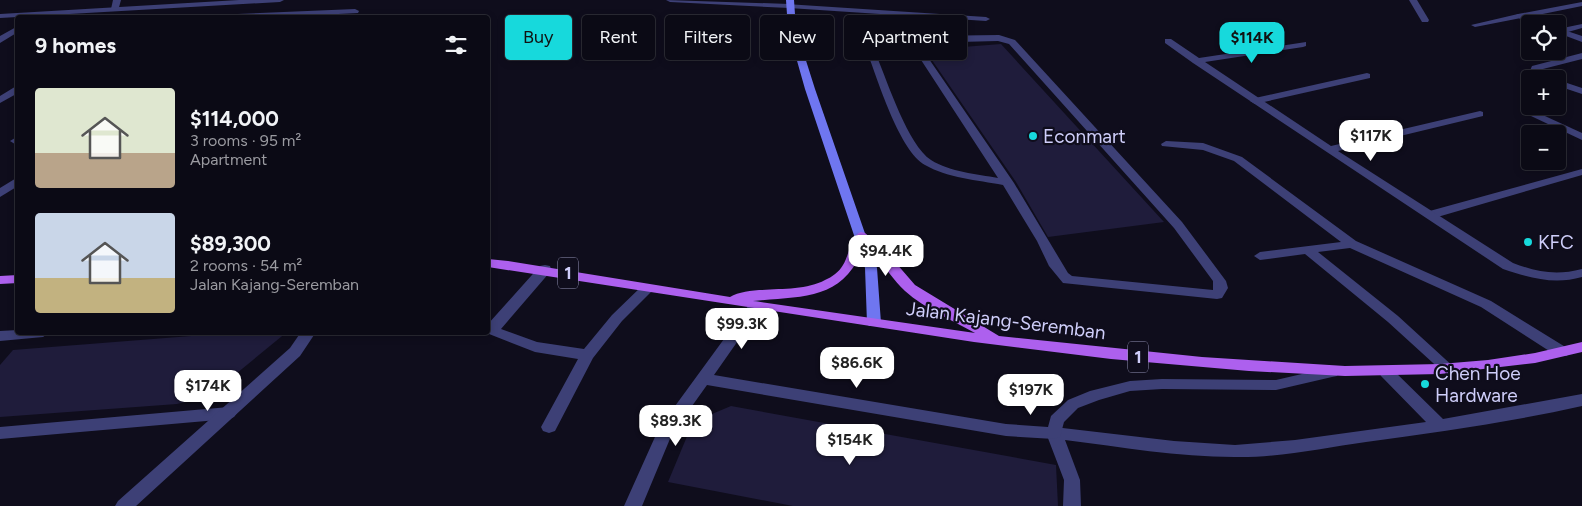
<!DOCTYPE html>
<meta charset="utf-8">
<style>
:root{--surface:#0b0a15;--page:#191822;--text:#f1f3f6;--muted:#9a9aa0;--line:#2b2b34;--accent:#17d9dc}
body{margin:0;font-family:Figtree,sans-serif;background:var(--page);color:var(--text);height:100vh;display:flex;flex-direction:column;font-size:19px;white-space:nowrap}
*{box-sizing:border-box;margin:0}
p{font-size:16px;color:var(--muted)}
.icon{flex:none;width:28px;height:28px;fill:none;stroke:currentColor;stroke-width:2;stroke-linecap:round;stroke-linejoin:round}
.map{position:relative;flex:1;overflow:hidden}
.side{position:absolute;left:15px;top:15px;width:475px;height:320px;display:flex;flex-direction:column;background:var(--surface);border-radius:5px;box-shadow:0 2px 8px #0003,0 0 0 1px var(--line)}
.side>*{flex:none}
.top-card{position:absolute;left:505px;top:15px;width:475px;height:45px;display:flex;gap:10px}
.fabs{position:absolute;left:1521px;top:15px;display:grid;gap:10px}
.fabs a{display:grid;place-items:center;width:45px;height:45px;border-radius:5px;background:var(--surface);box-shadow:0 2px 8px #0003,0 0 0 1px var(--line);font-size:25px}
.price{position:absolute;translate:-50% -42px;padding:0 11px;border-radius:10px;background:#fff;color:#222;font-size:16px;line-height:32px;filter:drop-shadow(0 1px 2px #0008)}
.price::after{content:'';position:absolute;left:50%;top:30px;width:15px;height:11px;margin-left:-8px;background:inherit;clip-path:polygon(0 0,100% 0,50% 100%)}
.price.current{background:var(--accent);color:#111}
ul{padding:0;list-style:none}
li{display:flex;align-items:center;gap:15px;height:125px;padding:0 20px}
li span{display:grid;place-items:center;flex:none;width:140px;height:100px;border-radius:5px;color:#555}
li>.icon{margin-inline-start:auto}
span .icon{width:60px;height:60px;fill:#fffc;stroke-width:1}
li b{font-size:21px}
h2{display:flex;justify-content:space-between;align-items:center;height:60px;padding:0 20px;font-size:21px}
.tag{padding:0 18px;border-radius:5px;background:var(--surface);box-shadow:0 2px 8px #0003,0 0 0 1px var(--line);font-size:18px;line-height:45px}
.tag.current{background:var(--accent);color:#111}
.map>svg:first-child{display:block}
</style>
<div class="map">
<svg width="1582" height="506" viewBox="0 0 1582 506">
<rect width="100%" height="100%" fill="#0f0d1c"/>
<!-- building -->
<g fill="#1f1c3b">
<path d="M 1001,44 L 1164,222 L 1048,237 L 1016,182 L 925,50 Z"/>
<path d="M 242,332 L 287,332 L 209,396 L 177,404 L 0,417 L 0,365 L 13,350 Z"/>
<path d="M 731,406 L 1056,465 L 1058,506 L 793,506 L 668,482 L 693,422 Z"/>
</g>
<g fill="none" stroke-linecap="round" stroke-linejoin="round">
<!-- lane -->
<g fill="#3d4076" fill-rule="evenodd">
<path d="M 113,0 L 121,0 L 118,11 L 111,9 Z"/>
<path d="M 786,4 L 986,17 L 990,19 L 986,21 L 789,8 L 785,6 Z"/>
<path d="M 1518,14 L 1521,14 L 1521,18 L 1475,27 L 1471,25 Z"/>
<path d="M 1582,24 L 1582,28 L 1561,34 L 1558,32 L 1558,29 Z"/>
<path d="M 18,26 L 18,32 L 0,43 L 0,36 Z"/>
<path d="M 922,32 L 925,33 L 925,36 L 999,35 L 1015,40 L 1182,222 L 1226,281 L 1228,288 L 1222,298 L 1217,299 L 1063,283 L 1049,266 L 1037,241 L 1003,185 C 977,180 948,178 925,165 C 900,151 879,84 869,57 C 882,38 900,36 922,32 ZM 911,39 L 910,43 L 998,178 C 977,174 950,172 931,160 C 908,145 888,83 877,57 L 891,45 ZM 998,41 L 1009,44 L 1174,228 L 1213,281 L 1213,290 L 1072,276 L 1068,273 L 1014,183 L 918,43 Z"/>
<path d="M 1367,73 L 1370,74 L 1370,78 L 1255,104 L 1250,101 L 1255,98 Z"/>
<path d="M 1558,80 L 1582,88 L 1582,94 L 1558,86 Z"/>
<path d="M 1534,111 L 1582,133 L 1582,140 L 1531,116 L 1529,114 Z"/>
<path d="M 15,138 L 18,139 L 18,146 L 10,141 Z"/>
<path d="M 1166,141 L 1203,143 L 1242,157 L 1356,241 L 1491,301 L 1567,348 L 1569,352 L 1567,356 L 1557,356 L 1481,307 L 1350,248 L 1318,252 L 1398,316 L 1456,369 L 1454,373 L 1449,374 L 1444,373 L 1388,322 L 1305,254 L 1260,260 L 1254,256 L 1260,252 L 1341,242 L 1234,161 L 1203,150 L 1162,146 L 1161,144 Z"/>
<path d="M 1582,169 L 1582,175 L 1434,218 L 1430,219 L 1424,215 L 1426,212 Z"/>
<path d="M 18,177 L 18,186 L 0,197 L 0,188 Z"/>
<path d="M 545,265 L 550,266 L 551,269 L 550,272 L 501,329 L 537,342 L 584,349 L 612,315 L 643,285 L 648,284 L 655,288 L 622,321 L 593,358 L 555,431 L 549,433 L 543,431 L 541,427 L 578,359 L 535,352 L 484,332 L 488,332 L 488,324 L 540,266 Z"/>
<path d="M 1386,367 L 1391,368 L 1443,419 L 1582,394 L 1582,406 C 1511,422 1438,432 1366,442 C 1323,448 1278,458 1234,457 C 1178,457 1121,447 1065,440 L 1080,480 L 1081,506 L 1063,506 L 1064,480 L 1046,433 L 1048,429 L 1054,427 L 1174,441 L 1235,445 L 1295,440 L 1426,422 L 1381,376 L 1379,372 L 1381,368 Z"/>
<path d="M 229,407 L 234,409 L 237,413 L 234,417 L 229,419 L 0,439 L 0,427 Z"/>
</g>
<!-- street -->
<g fill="#3d4076" fill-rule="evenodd">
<path d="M 239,0 L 284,0 L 280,2 L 0,18 L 0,14 Z"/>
<path d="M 666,0 L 789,4 L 793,6 L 789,8 L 670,2 Z"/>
<path d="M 1409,0 L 1417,0 L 1429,20 L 1428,22 L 1422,22 Z"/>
<path d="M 1582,2 L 1582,6 L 1528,17 L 1545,24 L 1532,24 L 1514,16 L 1518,14 Z"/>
<path d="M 355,9 L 359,11 L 358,13 L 258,18 L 185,18 L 189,16 Z"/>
<path d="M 1558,28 L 1582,36 L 1582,42 L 1558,33 Z"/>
<path d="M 1165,39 L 1171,39 L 1199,58 L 1306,42 L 1306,46 L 1303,47 L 1205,62 L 1331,146 L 1480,111 L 1483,112 L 1483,116 L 1338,151 L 1513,263 C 1537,272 1556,276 1582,269 L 1582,277 C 1554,285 1530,278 1503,269 L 1193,63 L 1165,43 Z"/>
<path d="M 1582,53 L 1582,59 L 1539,70 L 1539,72 L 1546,76 L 1547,79 L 1538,79 L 1529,73 L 1532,66 Z"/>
<path d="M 18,85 L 18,93 L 0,103 L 0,96 Z"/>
<path d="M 756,301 L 761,302 L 763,305 L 714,375 L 1006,424 L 1048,427 L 1051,416 L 1068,400 L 1090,391 L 1130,381 L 1162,379 L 1276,380 L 1332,367 L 1337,368 L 1339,372 L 1337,376 L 1332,377 L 1276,390 L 1162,389 L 1130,391 L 1099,400 L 1078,408 L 1064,422 L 1060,437 L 1054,439 L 1006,436 L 707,385 L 672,434 L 642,506 L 624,506 L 659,428 L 751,302 Z"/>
<path d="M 18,330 L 18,332 L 50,332 L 43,337 L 0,341 L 0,331 Z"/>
<path d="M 301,332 L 316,332 L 300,356 L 136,506 L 115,506 L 118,501 L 290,348 Z"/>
</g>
<!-- secondary -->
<path fill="#6f76f0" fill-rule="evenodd" d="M 786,0 L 794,0 L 796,29 L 815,89 L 877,268 L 881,323 L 879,326 L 869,326 L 867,323 L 865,268 L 805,89 L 788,29 Z"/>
<!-- primary -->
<g fill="#ad60ee" fill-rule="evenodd">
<path d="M 861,232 L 865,233 L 883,248 L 915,285 L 999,336 L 1202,357 L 1345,366 L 1440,364 L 1488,360 L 1535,353 L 1582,342 L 1582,352 L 1535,363 L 1440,374 L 1345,376 L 1249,371 L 1111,359 L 974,342 L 488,267 L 488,259 L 508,261 L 730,297 C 752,284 798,295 825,280 C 832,277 839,272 843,265 C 849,256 851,235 861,232 ZM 864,245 C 880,258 890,277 905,291 C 925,309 952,320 975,333 L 753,301 C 803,296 845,301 864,245 Z"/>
<path d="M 18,275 L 18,283 L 0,284 L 0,276 Z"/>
</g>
</g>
<!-- markers -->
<g fill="#17d9dc" stroke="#0f0d1c" stroke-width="2">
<circle cx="1033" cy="136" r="5"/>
<circle cx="1528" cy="242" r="5"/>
<circle cx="1425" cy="384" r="5"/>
</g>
<g text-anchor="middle" stroke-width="4.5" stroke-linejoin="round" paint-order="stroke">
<!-- shield labels -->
<g fill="#0f0d1c" stroke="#9594b7" stroke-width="1">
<rect x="558" y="257.5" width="20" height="31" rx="4"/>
<rect x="1128" y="341.5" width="20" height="31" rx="4"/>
</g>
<g font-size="18" font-weight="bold" fill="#cfcefa">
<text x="568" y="279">1</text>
<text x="1138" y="363">1</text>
</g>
<!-- poi labels -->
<g font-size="19" fill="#cfcefa" stroke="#0f0d1c" text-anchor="start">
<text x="1043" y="143">Econmart</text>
<text x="1538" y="249">KFC</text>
<text x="1435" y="380">Chen Hoe<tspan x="1435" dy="22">Hardware</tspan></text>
</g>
<!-- street labels -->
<g font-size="19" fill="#cfcefa" stroke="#0f0d1c">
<text transform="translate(1006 320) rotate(7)" y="7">Jalan Kajang-Seremban</text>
</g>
</g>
</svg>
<div class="fabs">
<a><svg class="icon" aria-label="locate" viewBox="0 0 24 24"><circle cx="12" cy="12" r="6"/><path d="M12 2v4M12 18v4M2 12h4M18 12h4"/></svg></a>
<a>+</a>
<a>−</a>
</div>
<b class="price current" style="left:1252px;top:64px">$114K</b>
<b class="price" style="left:1371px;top:162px">$117K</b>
<b class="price" style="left:886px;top:277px">$94.4K</b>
<b class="price" style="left:742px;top:350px">$99.3K</b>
<b class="price" style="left:857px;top:389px">$86.6K</b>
<b class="price" style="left:208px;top:412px">$174K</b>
<b class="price" style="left:1031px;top:416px">$197K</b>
<b class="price" style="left:676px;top:447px">$89.3K</b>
<b class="price" style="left:850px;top:466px">$154K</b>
<div class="top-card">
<a class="tag current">Buy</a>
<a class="tag">Rent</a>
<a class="tag">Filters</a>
<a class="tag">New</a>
<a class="tag">Apartment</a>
</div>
<section class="side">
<h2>9 homes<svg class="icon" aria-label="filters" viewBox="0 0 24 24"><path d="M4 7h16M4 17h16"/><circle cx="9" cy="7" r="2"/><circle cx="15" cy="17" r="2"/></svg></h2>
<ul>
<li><span style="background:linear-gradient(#dfe7d0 65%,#b9a48a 0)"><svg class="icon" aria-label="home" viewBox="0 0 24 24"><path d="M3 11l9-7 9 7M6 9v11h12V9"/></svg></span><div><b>$114,000</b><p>3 rooms · 95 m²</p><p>Apartment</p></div></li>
<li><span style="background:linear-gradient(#c9d6e8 65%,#c2b280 0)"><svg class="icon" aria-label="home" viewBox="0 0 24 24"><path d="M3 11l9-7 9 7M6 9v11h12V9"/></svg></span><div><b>$89,300</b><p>2 rooms · 54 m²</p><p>Jalan Kajang-Seremban</p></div></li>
</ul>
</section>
</div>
